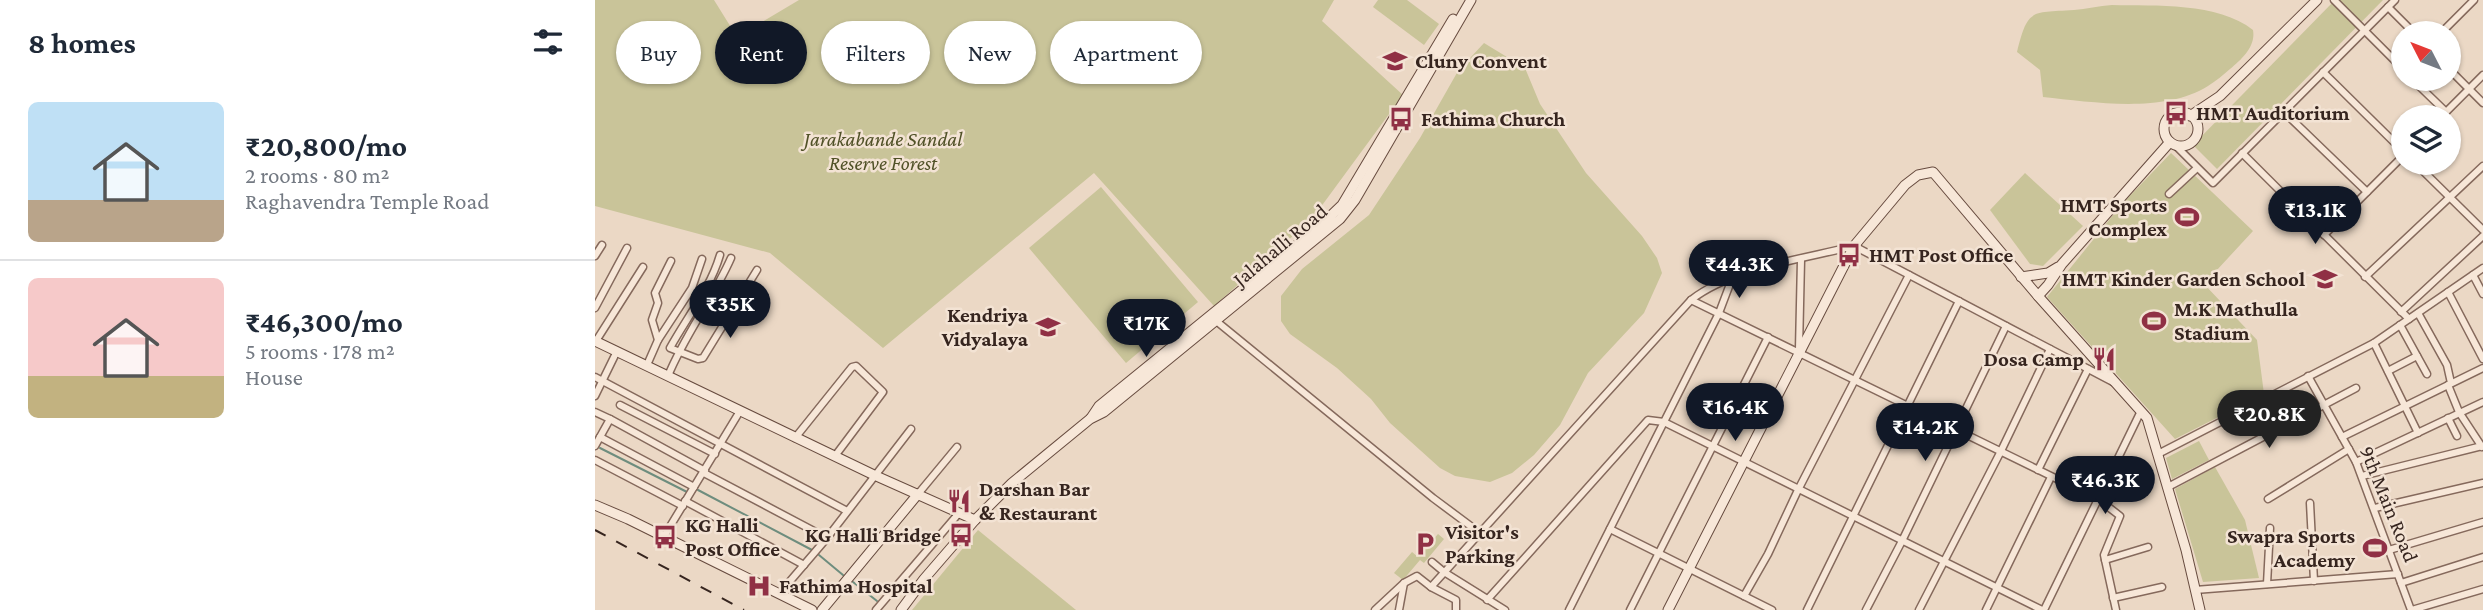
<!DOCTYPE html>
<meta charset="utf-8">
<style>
:root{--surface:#fff;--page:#f2f2f3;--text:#1f2937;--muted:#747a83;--line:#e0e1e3;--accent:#111827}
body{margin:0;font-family:"Crimson Pro",serif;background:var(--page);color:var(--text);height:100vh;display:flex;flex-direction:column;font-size:26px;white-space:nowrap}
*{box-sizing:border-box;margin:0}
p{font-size:23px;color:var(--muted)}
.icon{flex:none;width:38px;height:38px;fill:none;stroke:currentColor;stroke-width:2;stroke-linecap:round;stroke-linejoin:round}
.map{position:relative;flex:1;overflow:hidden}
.details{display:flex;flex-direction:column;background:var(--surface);width:595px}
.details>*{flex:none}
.guide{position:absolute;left:21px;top:21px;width:665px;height:63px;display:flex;gap:14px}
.needle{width:46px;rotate:312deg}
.controls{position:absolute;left:1796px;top:21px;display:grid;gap:14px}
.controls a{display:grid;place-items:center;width:70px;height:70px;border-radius:50%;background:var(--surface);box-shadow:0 2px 5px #0004;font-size:35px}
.price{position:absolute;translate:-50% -60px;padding:0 16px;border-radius:24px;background:var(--accent);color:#fff;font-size:23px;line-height:46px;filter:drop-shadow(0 2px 4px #0008)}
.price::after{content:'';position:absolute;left:50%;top:42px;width:21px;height:16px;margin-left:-10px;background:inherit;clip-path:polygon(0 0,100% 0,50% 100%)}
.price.on{background:#222;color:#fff}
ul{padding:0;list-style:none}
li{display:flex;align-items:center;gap:21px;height:175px;padding:0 28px}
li+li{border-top:2px solid var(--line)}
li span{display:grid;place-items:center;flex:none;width:196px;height:140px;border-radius:10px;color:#555}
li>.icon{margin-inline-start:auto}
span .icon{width:84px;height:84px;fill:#fffc;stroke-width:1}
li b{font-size:30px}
h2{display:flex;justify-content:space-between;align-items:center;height:84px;padding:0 28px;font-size:30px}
.tag{padding:0 24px;border-radius:32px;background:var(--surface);box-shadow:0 2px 5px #0004;font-size:24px;line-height:63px}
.tag.on{background:var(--accent);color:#fff}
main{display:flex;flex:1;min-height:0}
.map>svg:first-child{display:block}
</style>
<main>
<section class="details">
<h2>8 homes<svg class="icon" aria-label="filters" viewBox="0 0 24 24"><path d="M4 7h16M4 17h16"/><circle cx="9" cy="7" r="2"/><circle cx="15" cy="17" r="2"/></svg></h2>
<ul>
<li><span style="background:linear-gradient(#bfe0f5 70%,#b9a48a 0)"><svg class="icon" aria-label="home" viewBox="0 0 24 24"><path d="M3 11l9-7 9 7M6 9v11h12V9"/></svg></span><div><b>₹20,800/mo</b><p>2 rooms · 80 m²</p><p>Raghavendra Temple Road</p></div></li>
<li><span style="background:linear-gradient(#f6c9c9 70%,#c2b280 0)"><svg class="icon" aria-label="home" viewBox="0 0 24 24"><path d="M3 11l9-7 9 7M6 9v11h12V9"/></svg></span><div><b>₹46,300/mo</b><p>5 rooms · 178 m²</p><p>House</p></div></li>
</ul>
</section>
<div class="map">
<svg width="1888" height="610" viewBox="0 0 1888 610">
<rect width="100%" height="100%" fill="#ebd8c5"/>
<!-- green -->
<g fill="#c9c499">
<path d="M 0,0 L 119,0 L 142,37 L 204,0 L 739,0 L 727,21 L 808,95 L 717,219 L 619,306 L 499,173 L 288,348 L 175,253 L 0,206 Z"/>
<path d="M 783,0 L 812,0 L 844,24 L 829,45 L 778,7 Z"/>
<path d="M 1740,0 L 1788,0 L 1622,169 L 1598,145 Z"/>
<path d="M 1517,5 C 1560,6 1623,2 1658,30 C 1661,46 1647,59 1635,69 C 1628,75 1621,81 1613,86 C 1569,114 1497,102 1448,97 L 1445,70 L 1422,52 C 1433,7 1437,13 1479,10 C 1491,9 1504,6 1517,5 Z"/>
<path d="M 889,43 L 930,68 L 945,104 L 991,173 L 1047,236 L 1062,258 L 1067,273 L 1049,313 L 993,373 L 965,425 L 939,455 L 917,473 L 895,482 L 860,476 L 845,468 L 795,423 L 776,399 L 742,368 L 695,334 L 686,321 L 686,296 L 707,269 L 774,215 L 825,138 L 863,71 Z"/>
<path d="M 1576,153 L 1658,231 L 1609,284 L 1662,340 L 1669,394 L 1580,439 L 1452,297 L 1527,204 Z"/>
<path d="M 1430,173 L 1488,226 L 1448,266 L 1435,264 L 1395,210 Z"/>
<path d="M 506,187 L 603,302 L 531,363 L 434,248 Z"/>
<path d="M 1604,441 L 1614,460 L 1577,479 L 1571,458 Z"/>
<path d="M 1620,467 L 1650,520 L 1664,578 L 1608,582 L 1580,489 Z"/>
<path d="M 383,530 L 481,610 L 317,610 Z"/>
<path d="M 843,534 L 849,539 L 829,563 L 825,560 L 808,580 L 799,573 L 817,552 L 823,557 Z"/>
</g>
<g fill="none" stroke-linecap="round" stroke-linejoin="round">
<!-- stream -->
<g stroke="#6e8d7e" stroke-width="2">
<path d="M 5,448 L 92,492"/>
<path d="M 103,490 L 217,550"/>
<path d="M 224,555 L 248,575"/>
<path d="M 258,582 L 282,601"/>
</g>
<!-- street casing -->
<g stroke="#85695c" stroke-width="9">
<g id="street">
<path d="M 1739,0 L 1808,69"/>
<path d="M 1793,7 L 1819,33"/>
<path d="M 1846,33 L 1879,0"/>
<path d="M 1853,68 L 1888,103"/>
<path d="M 1728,72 L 1808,151"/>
<path d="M 1817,79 L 1851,112"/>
<path d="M 1689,112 L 1772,192"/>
<path d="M 1846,117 L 1888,75"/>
<path d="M 1580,145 L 1618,183 L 1800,0"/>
<path d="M 1647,153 L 1814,319"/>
<path d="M 1820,163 L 1888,230"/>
<path d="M 1574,194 L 1602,168"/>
<path d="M 1729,235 L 1808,156"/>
<path d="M 125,255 C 115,289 92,317 75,348 L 103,359 L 108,358 L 162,270"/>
<path d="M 0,256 L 7,245"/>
<path d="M 1878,275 L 1888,294"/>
<path d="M 1770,277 L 1888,166"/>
<path d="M 1853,292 L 1888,359"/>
<path d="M 1096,300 L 1503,499 L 1525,516 L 1509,555 L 1521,610"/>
<path d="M 0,308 L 32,248"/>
<path d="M 1806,312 L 1888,236"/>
<path d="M 1823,313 L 1852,365 L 1856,383"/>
<path d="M 620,320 L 838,498 L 885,533"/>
<path d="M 1805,325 L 1832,374"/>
<path d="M 63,340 L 97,288 L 107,259"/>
<path d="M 1,341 L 48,267"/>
<path d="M 1779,343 L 1823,433"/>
<path d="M 1204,349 L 1206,260"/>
<path d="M 52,365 L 63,340 L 57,320 L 63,303 L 60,293 L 76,261"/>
<path d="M 1793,371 L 1822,356"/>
<path d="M 73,376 C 90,334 118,299 136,258"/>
<path d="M 1713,376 L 1761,462 L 1816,610"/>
<path d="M 0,377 L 252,511"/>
<path d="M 1853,385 L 1864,412 L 1887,447"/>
<path d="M 0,396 L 22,351"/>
<path d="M 25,405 L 120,454"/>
<path d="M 0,412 L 15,419 L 0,446"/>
<path d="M 1853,418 L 1862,436"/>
<path d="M 15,419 L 110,471"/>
<path d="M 5,437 L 99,487"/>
<path d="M 1747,437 L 1888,368"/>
<path d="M 200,438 L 257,367 L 261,366 L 288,392 L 240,456"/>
<path d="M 1563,454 L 1779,343 L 1888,268"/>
<path d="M 0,460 L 88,506"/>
<path d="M 1761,462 L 1888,402"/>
<path d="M 1443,470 L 1493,369"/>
<path d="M 109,473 L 232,538"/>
<path d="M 1767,476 L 1887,446"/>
<path d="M 1573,487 L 1761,388"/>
<path d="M 323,494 L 362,447"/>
<path d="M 1673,499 L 1754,449"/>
<path d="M 90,501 L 209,565"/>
<path d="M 1715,503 L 1719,581"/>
<path d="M 1780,508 L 1888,483"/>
<path d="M 1015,529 L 1177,610"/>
<path d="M 68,538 L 145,411"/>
<path d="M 1794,550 L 1888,522"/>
<path d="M 1510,560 L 1553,547"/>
<path d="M 837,562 L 849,572 L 910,610"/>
<path d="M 1806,583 L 1888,557"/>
<path d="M 1672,584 L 1675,528"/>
<path d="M 836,587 L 861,600 L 861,610"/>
<path d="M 1600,590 L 1803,574"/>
<path d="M 184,594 L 232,538 L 316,429"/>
<path d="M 1149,596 L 1173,554 L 1203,490 L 1314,275"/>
<path d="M 1518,598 L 1567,587"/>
<path d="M 892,600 L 1053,420 L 1069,422 L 1447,610"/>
<path d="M 281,610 L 364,513"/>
<path d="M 780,610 L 809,583 L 822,576 L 836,587 L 1096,300 C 1137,268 1208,259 1259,246 L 1518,382"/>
<path d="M 804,610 L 809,583"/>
<path d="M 974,610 L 1124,313 L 1138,276"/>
<path d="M 1035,610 L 1173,337"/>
<path d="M 1212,610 L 1364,301"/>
<path d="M 1271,610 L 1307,541 L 1411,326"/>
<path d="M 1324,610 L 1406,451 L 1455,349"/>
<path d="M 1391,610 L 1456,477"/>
<path d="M 1449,610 L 1546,411"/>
<path d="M 1817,610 L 1888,589"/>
</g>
</g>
<!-- secondary casing -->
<g stroke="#674b3f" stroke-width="11">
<g id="secondary">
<circle cx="1586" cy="129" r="17"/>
<path d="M 1595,116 L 1625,96 L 1722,0"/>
<path d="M 1426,277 L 1453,273 L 1463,267"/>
<path d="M 1443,296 L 1453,285 L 1467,264 L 1575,142"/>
<path d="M 0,341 L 279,475 L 380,520"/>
<path d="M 496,418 L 504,406 L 724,227 L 747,205 L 858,19"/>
<path d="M 0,505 L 33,519 L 217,610"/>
<path d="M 227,610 L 323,494"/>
<path d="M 306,610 L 329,579 L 380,520 L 417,483 L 495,419 L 509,412 L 745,219 L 760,200 L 876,0"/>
<path d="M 1073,610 L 1259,246 L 1310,185 L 1323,175 L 1338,172 L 1443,296 L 1552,418 L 1591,550 L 1605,610"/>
</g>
</g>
<!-- street -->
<use href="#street" stroke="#f7e7d8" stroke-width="6"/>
<!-- secondary -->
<use href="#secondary" stroke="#f7e7d8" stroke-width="9"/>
<!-- rail -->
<path stroke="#36251f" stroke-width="2" stroke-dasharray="12 12" stroke-linecap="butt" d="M 0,530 L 149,610"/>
</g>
<!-- icons -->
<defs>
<g id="school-bare" transform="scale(1.89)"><path d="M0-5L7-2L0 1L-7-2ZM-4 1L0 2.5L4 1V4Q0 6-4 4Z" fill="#903045" stroke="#f3e3d4" stroke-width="2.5" paint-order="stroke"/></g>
<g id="bus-bare" transform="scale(1.89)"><path d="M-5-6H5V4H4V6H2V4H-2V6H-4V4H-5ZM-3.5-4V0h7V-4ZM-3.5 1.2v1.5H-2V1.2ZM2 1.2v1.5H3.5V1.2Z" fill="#903045" stroke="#f3e3d4" stroke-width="2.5" paint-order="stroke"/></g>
<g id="stadium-bare" transform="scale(1.89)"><path d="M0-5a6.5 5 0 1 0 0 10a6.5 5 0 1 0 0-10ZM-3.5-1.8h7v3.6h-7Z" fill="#903045" stroke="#f3e3d4" stroke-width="2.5" paint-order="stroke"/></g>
<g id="restaurant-bare" transform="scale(1.89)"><path d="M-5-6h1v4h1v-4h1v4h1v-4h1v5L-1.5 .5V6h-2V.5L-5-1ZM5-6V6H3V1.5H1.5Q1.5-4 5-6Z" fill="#903045" stroke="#f3e3d4" stroke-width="2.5" paint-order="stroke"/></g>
<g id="parking-bare" transform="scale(1.89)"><path d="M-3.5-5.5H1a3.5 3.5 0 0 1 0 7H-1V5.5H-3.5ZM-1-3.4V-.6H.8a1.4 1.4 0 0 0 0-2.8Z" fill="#903045" stroke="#f3e3d4" stroke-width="2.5" paint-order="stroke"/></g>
<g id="hospital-bare" transform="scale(1.89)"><path d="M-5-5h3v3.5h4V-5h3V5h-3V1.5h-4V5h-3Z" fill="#903045" stroke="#f3e3d4" stroke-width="2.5" paint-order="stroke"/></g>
</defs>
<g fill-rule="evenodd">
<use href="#school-bare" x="800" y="61"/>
<use href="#bus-bare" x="1581" y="113"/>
<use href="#bus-bare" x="806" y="119"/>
<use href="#stadium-bare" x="1592" y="217"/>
<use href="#bus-bare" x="1254" y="255"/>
<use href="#school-bare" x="1730" y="279"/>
<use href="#stadium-bare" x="1559" y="321"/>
<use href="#school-bare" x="453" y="327"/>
<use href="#restaurant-bare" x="1509" y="359"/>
<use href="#restaurant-bare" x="364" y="501"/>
<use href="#bus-bare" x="366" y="535"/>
<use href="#bus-bare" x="70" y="537"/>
<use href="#parking-bare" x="830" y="544"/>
<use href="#stadium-bare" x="1780" y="548"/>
<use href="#hospital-bare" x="164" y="586"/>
</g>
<g text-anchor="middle" stroke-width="5" stroke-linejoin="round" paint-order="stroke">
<!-- poi labels -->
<g font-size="21" font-weight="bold" fill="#36251f" stroke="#f3e3d4" text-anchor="start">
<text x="820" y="68">Cluny Convent</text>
<text x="1601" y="120">HMT Auditorium</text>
<text x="826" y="126">Fathima Church</text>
<text x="1572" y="212" text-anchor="end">HMT Sports<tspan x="1572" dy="24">Complex</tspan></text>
<text x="1274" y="262">HMT Post Office</text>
<text x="1710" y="286" text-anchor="end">HMT Kinder Garden School</text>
<text x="1579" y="316">M.K Mathulla<tspan x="1579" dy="24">Stadium</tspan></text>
<text x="433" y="322" text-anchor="end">Kendriya<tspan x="433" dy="24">Vidyalaya</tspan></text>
<text x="1489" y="366" text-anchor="end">Dosa Camp</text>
<text x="384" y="496">Darshan Bar<tspan x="384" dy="24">&amp; Restaurant</tspan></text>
<text x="90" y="532">KG Halli<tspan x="90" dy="24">Post Office</tspan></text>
<text x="850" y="539">Visitor's<tspan x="850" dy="24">Parking</tspan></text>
<text x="346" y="542" text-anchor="end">KG Halli Bridge</text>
<text x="1760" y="543" text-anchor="end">Swapra Sports<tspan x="1760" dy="24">Academy</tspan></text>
<text x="184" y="593">Fathima Hospital</text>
</g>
<!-- park labels -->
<g font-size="21" font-style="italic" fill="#505127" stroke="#f3e3d4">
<text x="288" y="146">Jarakabande Sandal<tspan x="288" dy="24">Reserve Forest</tspan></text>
</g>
<!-- street labels -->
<g font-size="21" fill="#36251f" stroke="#f3e3d4">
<text transform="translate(685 245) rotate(-40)" y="7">Jalahalli Road</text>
<text transform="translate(1794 504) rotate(68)" y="7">9th Main Road</text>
</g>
</g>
</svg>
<div class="controls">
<a><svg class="needle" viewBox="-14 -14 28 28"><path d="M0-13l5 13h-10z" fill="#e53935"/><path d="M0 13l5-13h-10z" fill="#747a83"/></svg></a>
<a><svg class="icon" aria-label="layers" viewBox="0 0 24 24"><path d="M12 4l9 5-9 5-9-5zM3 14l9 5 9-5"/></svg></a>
</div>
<b class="price" style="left:1720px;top:246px">₹13.1K</b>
<b class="price" style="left:1144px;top:300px">₹44.3K</b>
<b class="price" style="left:135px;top:340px">₹35K</b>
<b class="price" style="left:551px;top:359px">₹17K</b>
<b class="price" style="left:1140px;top:443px">₹16.4K</b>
<b class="price on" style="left:1674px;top:450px">₹20.8K</b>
<b class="price" style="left:1330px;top:463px">₹14.2K</b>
<b class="price" style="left:1510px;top:516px">₹46.3K</b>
<div class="guide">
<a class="tag">Buy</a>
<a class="tag on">Rent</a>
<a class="tag">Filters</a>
<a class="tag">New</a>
<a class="tag">Apartment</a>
</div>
</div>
</main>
